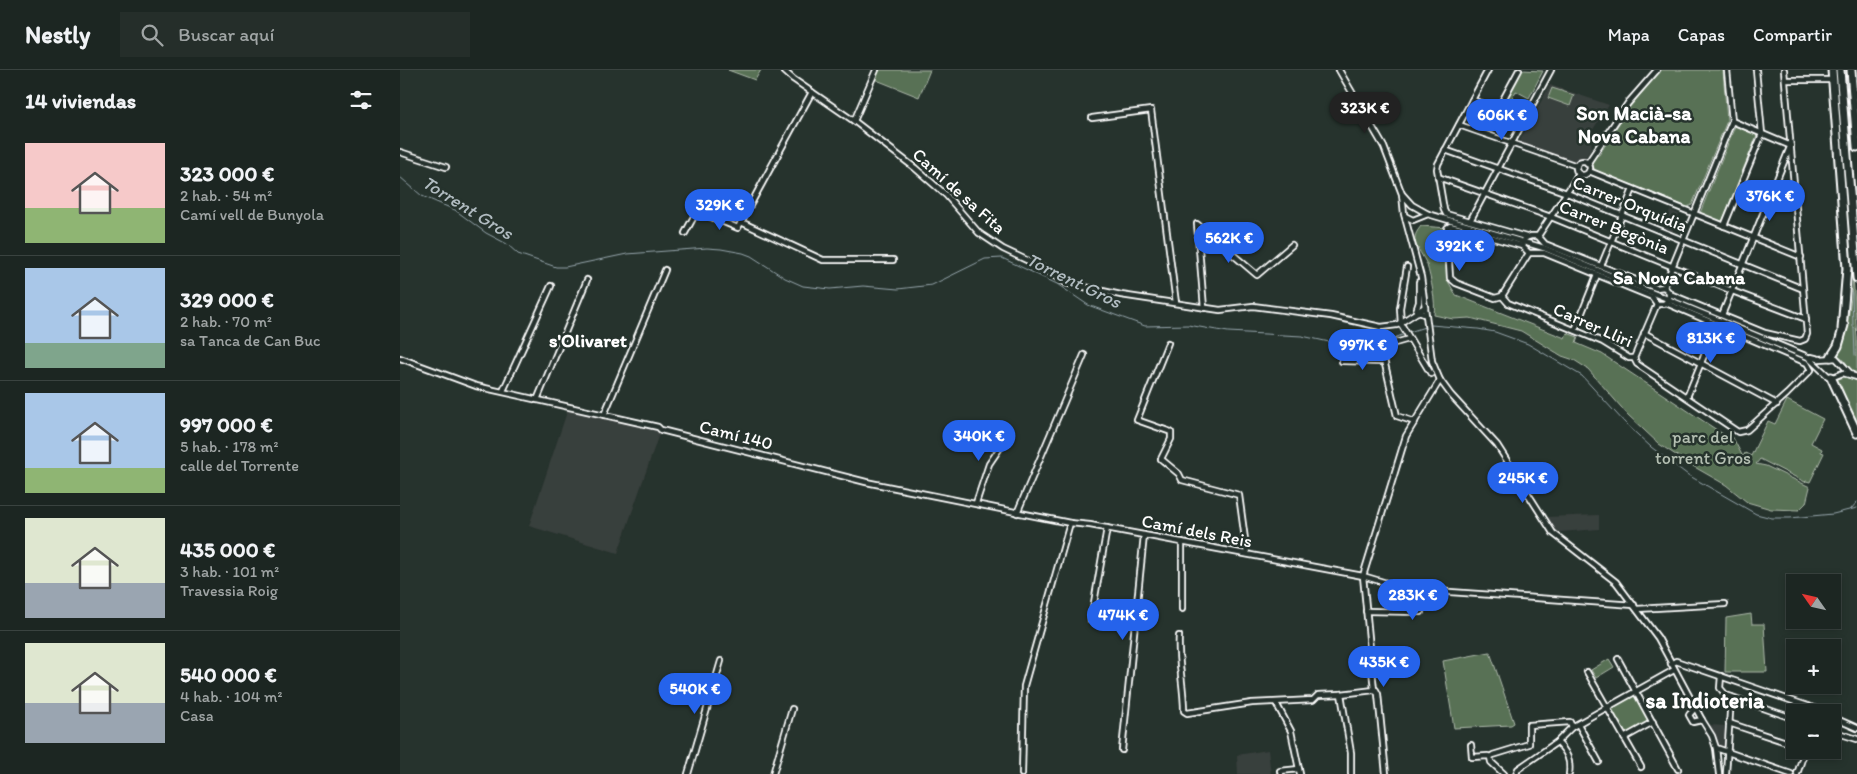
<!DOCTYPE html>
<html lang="es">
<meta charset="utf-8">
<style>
:root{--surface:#1c2622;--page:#252e2a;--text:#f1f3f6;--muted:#a0a5a5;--line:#3a4340;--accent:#2563eb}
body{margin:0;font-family:Itim,sans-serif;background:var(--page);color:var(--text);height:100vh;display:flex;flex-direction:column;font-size:19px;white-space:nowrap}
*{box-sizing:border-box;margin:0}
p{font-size:16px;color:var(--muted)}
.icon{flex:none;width:28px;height:28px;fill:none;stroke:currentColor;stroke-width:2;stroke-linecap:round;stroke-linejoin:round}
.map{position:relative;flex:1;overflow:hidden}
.panel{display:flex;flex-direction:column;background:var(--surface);width:400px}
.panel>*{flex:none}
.needle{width:32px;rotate:304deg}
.fabs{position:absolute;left:1386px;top:504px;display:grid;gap:10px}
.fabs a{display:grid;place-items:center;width:55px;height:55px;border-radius:0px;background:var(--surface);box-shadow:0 2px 8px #0003,0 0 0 1px var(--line);font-size:25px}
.price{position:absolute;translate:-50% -42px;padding:0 11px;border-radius:18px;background:var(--accent);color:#fff;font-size:16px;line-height:32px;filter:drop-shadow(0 1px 2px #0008)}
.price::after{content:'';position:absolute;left:50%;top:30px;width:15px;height:11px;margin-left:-8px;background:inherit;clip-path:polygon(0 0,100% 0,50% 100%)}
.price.on{background:#222;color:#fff}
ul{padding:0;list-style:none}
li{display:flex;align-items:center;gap:15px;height:125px;padding:0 25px}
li+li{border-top:1px solid var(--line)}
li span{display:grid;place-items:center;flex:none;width:140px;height:100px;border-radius:0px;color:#555}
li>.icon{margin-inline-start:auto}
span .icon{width:60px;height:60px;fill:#fffc;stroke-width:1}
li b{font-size:21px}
h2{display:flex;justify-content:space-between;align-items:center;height:60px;padding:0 25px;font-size:21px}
header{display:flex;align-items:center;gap:30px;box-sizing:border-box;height:70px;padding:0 25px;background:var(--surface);border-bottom:1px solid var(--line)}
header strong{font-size:24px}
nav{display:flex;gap:28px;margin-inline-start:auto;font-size:18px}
.search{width:350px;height:45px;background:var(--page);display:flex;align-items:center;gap:12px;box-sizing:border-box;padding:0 18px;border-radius:0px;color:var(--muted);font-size:19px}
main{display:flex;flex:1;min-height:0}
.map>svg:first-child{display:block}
</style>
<header>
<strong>Nestly</strong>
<div class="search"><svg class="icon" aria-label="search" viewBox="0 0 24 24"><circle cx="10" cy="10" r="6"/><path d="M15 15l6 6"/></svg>Buscar aquí</div>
<nav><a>Mapa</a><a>Capas</a><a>Compartir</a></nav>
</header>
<main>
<section class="panel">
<h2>14 viviendas<svg class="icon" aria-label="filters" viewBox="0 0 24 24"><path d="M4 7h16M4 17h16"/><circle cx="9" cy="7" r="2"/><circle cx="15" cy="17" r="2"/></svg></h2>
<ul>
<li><span style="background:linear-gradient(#f6c9c9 65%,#8fb573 0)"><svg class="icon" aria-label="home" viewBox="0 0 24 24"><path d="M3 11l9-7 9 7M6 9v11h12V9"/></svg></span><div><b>323 000 €</b><p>2 hab. · 54 m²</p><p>Camí vell de Bunyola</p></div></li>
<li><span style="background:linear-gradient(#a9c7e8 75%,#7fa58c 0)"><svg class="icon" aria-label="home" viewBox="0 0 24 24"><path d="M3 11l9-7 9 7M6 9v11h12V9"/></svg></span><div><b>329 000 €</b><p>2 hab. · 70 m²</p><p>sa Tanca de Can Buc</p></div></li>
<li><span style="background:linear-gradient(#a9c7e8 75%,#8fb573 0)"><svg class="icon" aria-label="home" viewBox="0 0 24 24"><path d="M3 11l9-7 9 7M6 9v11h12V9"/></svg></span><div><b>997 000 €</b><p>5 hab. · 178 m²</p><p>calle del Torrente</p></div></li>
<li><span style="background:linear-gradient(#dfe7d0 65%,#9aa5b1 0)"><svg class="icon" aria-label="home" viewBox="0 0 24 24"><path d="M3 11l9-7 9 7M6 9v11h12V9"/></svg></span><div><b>435 000 €</b><p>3 hab. · 101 m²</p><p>Travessia Roig</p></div></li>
<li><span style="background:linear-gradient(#dfe7d0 60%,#9aa5b1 0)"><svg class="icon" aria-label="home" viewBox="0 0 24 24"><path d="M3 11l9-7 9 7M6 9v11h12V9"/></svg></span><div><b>540 000 €</b><p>4 hab. · 104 m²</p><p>Casa</p></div></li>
</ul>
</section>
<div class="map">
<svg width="1457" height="704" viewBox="0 0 1457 704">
<rect width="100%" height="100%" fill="#26332d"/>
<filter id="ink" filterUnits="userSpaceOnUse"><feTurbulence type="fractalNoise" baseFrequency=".02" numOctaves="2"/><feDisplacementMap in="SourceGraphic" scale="10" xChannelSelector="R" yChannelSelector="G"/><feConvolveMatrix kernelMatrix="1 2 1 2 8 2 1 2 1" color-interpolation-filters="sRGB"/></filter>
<g filter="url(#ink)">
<!-- built -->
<g fill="#393f3d">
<path d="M 1150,15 L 1209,35 L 1190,64 L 1192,78 L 1184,89 L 1177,94 L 1119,72 Z"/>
<path d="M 1270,140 L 1279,144 L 1272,163 L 1263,159 Z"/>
<path d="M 168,339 L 260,361 L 218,483 L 129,456 Z"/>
<path d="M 1199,445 L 1199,459 L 1160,462 L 1156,462 L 1146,447 Z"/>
<path d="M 1309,655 L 1327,656 L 1325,679 L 1319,677 L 1318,672 Z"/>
<path d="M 868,680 L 871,704 L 838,704 L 837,685 Z"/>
</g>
<!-- green -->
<g fill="#597155" stroke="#acb8aa">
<path d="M 328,0 L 361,0 L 355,10 Z"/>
<path d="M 478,0 L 530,0 L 519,27 L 474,9 Z"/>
<path d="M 1122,0 L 1143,1 L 1129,28 L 1116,21 L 1110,32 L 1115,35 L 1112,40 L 1102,35 Z"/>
<path d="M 1261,0 L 1323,0 L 1327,51 L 1292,135 L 1287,137 L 1195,100 L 1191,92 L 1195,85 L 1199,85 L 1228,39 Z"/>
<path d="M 1152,18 L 1174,25 L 1170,36 L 1148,28 Z"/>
<path d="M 1335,56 L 1357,65 L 1322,152 L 1300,143 Z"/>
<path d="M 1021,156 L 1047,158 L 1049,213 L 1056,225 L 1165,268 L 1167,263 L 1178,267 L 1176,273 L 1202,284 L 1329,368 L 1333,368 L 1343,387 L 1345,383 L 1351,386 L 1368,351 L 1375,354 L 1387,330 L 1423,349 L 1411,373 L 1422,379 L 1421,382 L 1424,383 L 1410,412 L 1406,411 L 1405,412 L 1360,389 L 1356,394 L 1366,396 L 1410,417 L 1406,433 L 1399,440 L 1371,439 L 1347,432 L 1326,415 L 1291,395 L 1259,374 L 1228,345 L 1188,299 L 1174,290 L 1162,286 L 1121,261 L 1070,248 L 1053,249 L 1034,245 C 1036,231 1031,209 1027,195 C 1024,187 1016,178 1015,170 C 1014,165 1018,160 1021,156 Z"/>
<path d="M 1453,204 L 1457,268 L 1457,303 C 1447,299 1447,290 1438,285 C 1447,270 1452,223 1453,204 Z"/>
<path d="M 1445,307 L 1457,311 L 1457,357 L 1434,310 Z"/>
<path d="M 1351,544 L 1352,554 L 1364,554 L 1367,602 L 1325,602 L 1326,548 Z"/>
<path d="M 1090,582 L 1114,653 L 1111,655 L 1054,658 L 1043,591 Z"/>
<path d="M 1209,589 L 1214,597 L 1196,608 L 1191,600 Z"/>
<path d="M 1236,621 L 1253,652 L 1224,668 L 1207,637 Z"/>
</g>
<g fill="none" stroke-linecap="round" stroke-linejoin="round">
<!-- stream -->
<g stroke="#97a6ad" stroke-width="1">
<path d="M 0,107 L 22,126 L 55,140 L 86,163 L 107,174 L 118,184 L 156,197 L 165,197 L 227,184 L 307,178 L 321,179 L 343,183 L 351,186 L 385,208 L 403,216 L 430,219 L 463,216 L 498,219 L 532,215 L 585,189 L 602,188 L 657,214 L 688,235 L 745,256 L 788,255 L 828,262 L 902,266 L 943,275 L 986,271 L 1005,264"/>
<path d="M 1440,169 L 1442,203 L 1444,206"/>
<path d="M 1452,222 L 1453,257 L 1455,258"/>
<path d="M 1454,259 L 1455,285"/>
<path d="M 1009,262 L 1031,255 L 1078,259 L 1095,262 L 1128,274 L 1182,306 L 1225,353 L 1251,377 L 1288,405 L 1356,444 L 1372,448 L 1390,448 L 1433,444 L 1457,438"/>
<path d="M 1451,439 L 1457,432"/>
</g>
<!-- minor-tunnel -->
<path stroke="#3c4742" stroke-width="4.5" stroke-dasharray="4.5 2" stroke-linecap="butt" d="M 1431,10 L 1457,9"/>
<!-- minor casing -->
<g stroke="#fff" stroke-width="8">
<g id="minor">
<path d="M 383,0 L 393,9 L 454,51 L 515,98 L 546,125 L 579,163 L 603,179 L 639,196 L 666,213 L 721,225 L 820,240 L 853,236 L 931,246 L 981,257 L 997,255 L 1025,237"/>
<path d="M 939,0 L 984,77 L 1002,124 L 1004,144 L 1021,207 L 1032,291 L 1040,310 L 1051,325 L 1097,375 L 1153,463 L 1216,512 L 1258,568 L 1302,650 L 1312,666 L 1316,678 L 1319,704"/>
<path d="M 1088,0 L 1038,94 L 1037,99 L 1044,140 L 1046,144 L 1126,167"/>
<path d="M 1385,10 L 1429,10"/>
<path d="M 412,22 L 341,152 L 423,190 L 493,190"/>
<path d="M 1072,30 L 1125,48"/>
<path d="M 1098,39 L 1119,0"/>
<path d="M 692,48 L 751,40 L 776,233"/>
<path d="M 454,51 L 476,0"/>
<path d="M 1332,51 L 1391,76"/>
<path d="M 1059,55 L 1177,96"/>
<path d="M 1045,80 L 1167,123 L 1403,219"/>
<path d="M 0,82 L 46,97"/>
<circle cx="1183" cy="98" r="7"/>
<path d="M 1187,94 L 1228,33 L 1257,0"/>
<path d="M 1189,101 L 1401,187"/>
<path d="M 1038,107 L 1151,147 L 1332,221 L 1406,249"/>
<path d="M 1003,125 L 1012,135 L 1028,144 L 1144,178 L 1408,287 L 1428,306 L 1433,307 L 1443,303 L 1457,307"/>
<path d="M 1005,146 L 1013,150 L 1028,144"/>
<path d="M 1070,151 L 1151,0"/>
<path d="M 1324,156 L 1362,64 L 1356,0"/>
<path d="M 285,163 L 297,141 L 338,158 L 341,152"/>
<path d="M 1131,166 L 1138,166 L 1145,174 L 1256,218 L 1264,217 L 1269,222 L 1269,229 L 1264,234 L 1257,234 L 1252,227 L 1144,183 L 1129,183 L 1122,176 C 1123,170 1125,167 1131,166 Z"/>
<path d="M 1138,166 L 1179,104"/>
<path d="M 1201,196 L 1233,119"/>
<path d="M 1007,197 L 1000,238 L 1001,254 L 1031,304"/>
<path d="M 1019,212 L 1019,232 L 1016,241 L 1026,245"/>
<path d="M 1264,217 L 1332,51 L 1327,0"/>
<path d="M 1270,224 L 1365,263 L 1400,271 L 1405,269 L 1407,264 L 1384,0"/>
<path d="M 1102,226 L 1108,233 L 1203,272 L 1229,288 L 1234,288 L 1237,294 L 1338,362 L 1347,360 L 1387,324 L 1411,300 L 1407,293 L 1266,233"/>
<path d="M 1102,226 L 1095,228 L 1056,213 L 1050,208 L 1047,158 L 1050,156 L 1122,176"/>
<path d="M 1102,226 L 1129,183"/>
<path d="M 804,238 L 797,154 L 857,205 L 892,175"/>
<path d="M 1322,245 L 1390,77"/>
<path d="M 1175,260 L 1197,205"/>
<path d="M 1244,263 L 1377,334"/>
<path d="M 1009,269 L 981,277 L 997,346 L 1015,352"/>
<path d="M 768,273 L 737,350 L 771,362 L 771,369 L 761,389 L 779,404 L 782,410 L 839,425 L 847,484"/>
<path d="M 1411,287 L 1419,289 L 1436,288 L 1451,304"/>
<path d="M 0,288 L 76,316 L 258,357 L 261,360 L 466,412 L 670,453 L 690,455 L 963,506 L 1007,519 L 1234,535"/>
<path d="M 1234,288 L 1257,234"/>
<path d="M 942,291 L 984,292"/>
<path d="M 103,321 L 151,216"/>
<path d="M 1287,327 L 1317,254"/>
<path d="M 137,330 L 187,210"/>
<path d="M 204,345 L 265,200"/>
<path d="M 576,433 L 589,394 L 606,369 L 608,361"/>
<path d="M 617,443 L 684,285"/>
<path d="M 782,539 L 782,472"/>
<path d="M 1237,539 L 1325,534"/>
<path d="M 966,541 L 1021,542 L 1018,521"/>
<path d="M 691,550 L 707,458"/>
<path d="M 779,566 C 777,590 784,615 784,641 L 787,643 L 852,633 L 913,630 L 918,625 L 941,624"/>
<path d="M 1218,589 L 1278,699"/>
<path d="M 1271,594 L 1276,591 L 1425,642"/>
<path d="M 1187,602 L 1241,697"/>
<path d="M 1321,606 L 1320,618 L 1326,625 L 1395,649"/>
<path d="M 974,620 L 976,620 L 978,624 L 986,704"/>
<path d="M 876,633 L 891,661 L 900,704"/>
<path d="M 1295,638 L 1289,645 L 1293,652 L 1302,650"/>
<path d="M 1432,647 L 1457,658"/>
<path d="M 1329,653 L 1395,675"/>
<path d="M 1178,654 L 1199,692"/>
<path d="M 1432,661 L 1457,669"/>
<path d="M 1224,668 L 1253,652"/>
<path d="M 1157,672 L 1172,657 L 1274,600"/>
<path d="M 1071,675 L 1072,687 L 1088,686 L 1090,687"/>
<path d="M 1316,678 L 1391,704"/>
<path d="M 722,680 L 744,465"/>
<path d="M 288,704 L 321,591"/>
<path d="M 373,704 L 392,639"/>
<path d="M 622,704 L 624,616 L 670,453"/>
<path d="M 881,704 L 880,701 L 899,699"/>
<path d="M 951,704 L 951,683 L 941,624 L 974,620 L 963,506 L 1006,366 L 1040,310"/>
<path d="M 1104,704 L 1091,692 L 1090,687 L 1093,685 L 1129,674 L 1129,655 L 1170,652 L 1172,657"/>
<path d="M 1116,704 L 1118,699 L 1157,672 C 1167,682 1171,690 1169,704"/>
<path d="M 1326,704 L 1331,627"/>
<path d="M 1397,704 L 1405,680"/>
</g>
</g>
<!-- highway casing -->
<g stroke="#fff" stroke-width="11">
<g id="highway">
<path d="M 1432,0 L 1447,198 L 1442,259"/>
<path d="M 1440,0 L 1457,208"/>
<path d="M 1451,0 L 1457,77"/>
<path d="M 1431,287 L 1438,276 L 1444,255"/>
<path d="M 1431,307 L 1457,363"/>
</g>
</g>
<!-- minor -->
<use href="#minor" stroke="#26332d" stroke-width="4.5"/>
<!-- highway -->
<use href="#highway" stroke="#26332d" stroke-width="7"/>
</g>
</g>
<g text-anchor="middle" stroke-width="5" stroke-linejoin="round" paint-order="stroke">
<!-- street labels -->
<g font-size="18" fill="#fff" stroke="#26332d">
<text transform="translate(559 121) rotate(42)" y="6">Camí de sa Fita</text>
<text transform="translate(1230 134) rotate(22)" y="6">Carrer Orquídia</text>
<text transform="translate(1214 157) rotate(22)" y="6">Carrer Begònia</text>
<text transform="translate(1193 255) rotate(24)" y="6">Carrer Lliri</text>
<text transform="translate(336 365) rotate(14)" y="6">Camí 140</text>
<text transform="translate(797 461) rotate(11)" y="6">Camí dels Reis</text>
</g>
<!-- park labels -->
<g font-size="18" fill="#b4bfb2" stroke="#26332d">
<text x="1303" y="373">parc del<tspan x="1303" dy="21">torrent Gros</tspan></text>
</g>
<!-- water labels -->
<g font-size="19" font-style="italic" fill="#b1bcc1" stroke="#26332d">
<text transform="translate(68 137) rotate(32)" y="7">Torrent Gros</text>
<text transform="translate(674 210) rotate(26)" y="7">Torrent Gros</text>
</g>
<!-- neighbourhood labels -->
<g font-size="19" font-weight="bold" fill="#fff" stroke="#26332d">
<text x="1279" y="214">Sa Nova Cabana</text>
<text x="188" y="277">s'Olivaret</text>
</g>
<!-- quarter labels -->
<g font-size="20" font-weight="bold" fill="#fff" stroke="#26332d">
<text x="1234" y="50">Son Macià-sa<tspan x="1234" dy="23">Nova Cabana</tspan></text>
</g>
<!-- district labels -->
<g font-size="22" font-weight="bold" fill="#fff" stroke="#26332d">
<text x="1305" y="638">sa Indioteria</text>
</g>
</g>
</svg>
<div class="fabs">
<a><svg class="needle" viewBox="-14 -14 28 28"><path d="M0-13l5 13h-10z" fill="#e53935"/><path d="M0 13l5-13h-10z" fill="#a0a5a5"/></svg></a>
<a>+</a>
<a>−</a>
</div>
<b class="price on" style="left:965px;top:64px">323K €</b>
<b class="price" style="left:1102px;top:71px">606K €</b>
<b class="price" style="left:1370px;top:152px">376K €</b>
<b class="price" style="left:320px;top:161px">329K €</b>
<b class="price" style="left:829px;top:194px">562K €</b>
<b class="price" style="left:1060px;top:202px">392K €</b>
<b class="price" style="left:1311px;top:294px">813K €</b>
<b class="price" style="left:963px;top:301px">997K €</b>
<b class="price" style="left:579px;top:392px">340K €</b>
<b class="price" style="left:1123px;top:434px">245K €</b>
<b class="price" style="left:1013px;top:551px">283K €</b>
<b class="price" style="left:723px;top:571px">474K €</b>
<b class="price" style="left:984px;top:618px">435K €</b>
<b class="price" style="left:295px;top:645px">540K €</b>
</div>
</main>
